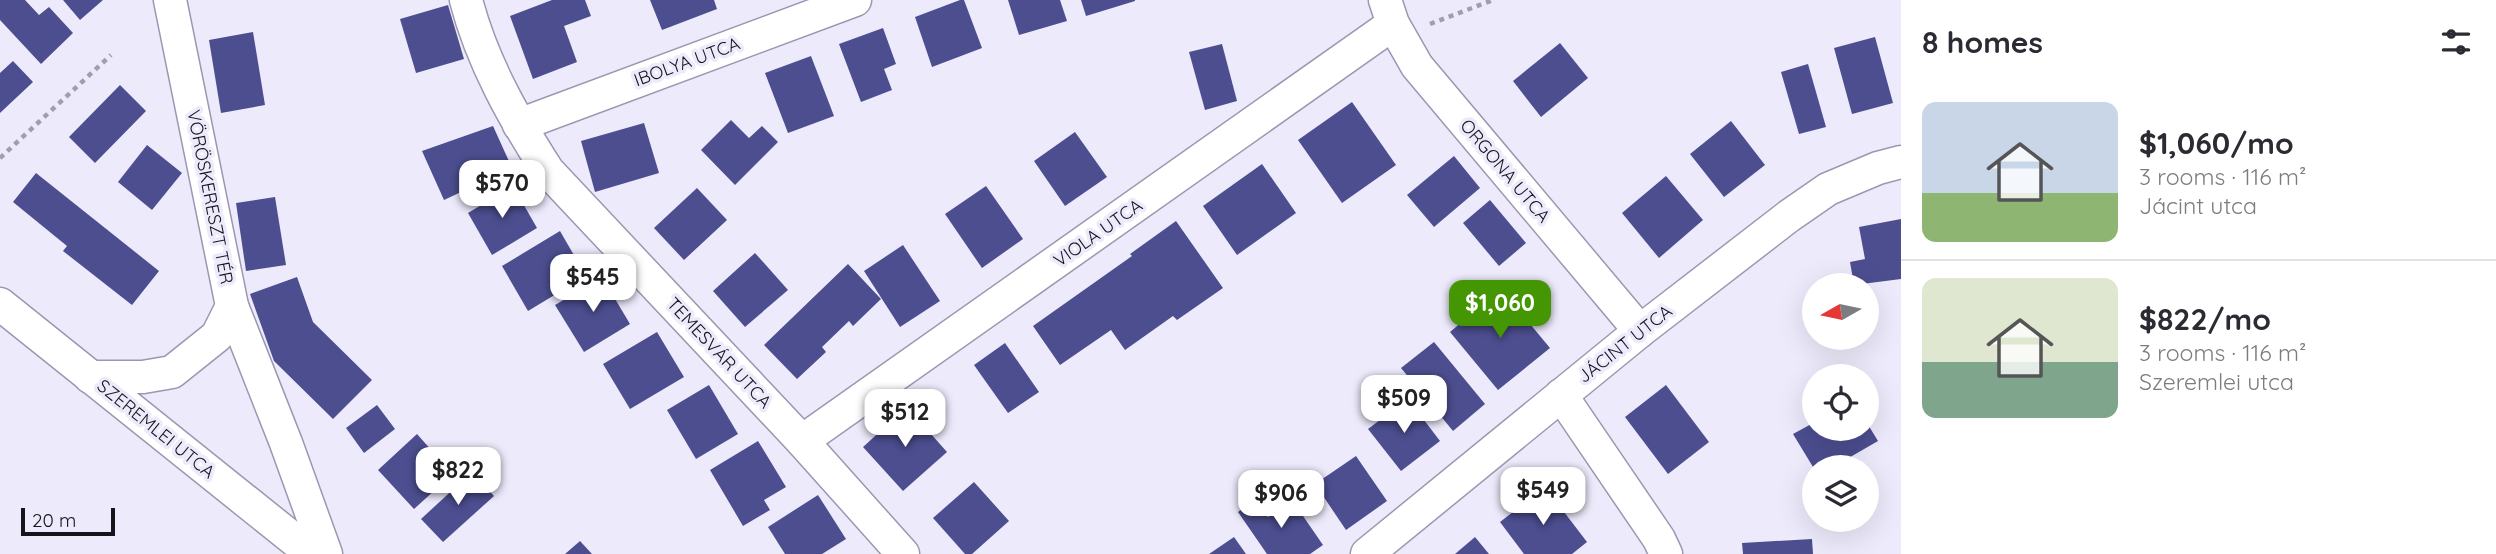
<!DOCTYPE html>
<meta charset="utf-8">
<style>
:root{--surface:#fff;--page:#f2f2f3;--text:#2b2b33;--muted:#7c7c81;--line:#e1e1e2;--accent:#449602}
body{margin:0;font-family:Quicksand,sans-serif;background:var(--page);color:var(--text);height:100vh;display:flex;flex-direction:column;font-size:26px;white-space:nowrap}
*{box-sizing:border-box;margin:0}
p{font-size:23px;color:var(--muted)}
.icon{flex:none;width:38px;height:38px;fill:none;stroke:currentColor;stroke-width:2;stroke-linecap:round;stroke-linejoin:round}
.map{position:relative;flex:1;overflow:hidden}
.details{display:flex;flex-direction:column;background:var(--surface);width:595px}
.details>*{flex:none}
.needle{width:46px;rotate:261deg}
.controls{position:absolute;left:1802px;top:273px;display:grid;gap:14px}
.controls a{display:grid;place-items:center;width:77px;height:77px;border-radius:50%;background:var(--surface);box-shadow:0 7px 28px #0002;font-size:35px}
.scale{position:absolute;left:21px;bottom:18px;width:94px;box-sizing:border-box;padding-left:7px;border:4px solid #16131d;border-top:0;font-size:19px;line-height:24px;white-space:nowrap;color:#16131d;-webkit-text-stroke:5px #edeafb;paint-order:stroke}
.price{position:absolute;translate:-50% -60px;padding:0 16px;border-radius:14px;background:#fff;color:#222;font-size:23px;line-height:46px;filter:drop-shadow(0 2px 4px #0008)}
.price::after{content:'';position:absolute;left:50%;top:42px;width:21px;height:16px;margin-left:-10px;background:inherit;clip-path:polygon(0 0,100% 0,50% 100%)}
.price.current{background:var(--accent);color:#fff}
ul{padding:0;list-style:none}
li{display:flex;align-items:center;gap:21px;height:175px;padding:0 21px}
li+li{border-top:2px solid var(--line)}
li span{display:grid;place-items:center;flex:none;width:196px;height:140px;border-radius:14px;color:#555}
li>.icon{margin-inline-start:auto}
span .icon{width:84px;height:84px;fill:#fffc;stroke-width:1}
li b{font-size:30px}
h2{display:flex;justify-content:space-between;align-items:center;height:84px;padding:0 21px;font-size:30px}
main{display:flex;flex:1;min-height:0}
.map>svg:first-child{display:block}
</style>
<main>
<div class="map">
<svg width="1901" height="554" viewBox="0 0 1901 554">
<rect width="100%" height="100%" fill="#edeafb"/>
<!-- building -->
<g fill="#4c4e90">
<path d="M 0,0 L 25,0 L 39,15 L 49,7 L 73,33 L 41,64 L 0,20 Z"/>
<path d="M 63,0 L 103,0 L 80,20 Z"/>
<path d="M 552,0 L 585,0 L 591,16 L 564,26 L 577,62 L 533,79 L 510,16 Z"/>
<path d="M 650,0 L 714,0 L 717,9 L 662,30 Z"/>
<path d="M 960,0 L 964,0 L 982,48 L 932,67 L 915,17 Z"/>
<path d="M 1008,0 L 1060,0 L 1067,21 L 1019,35 Z"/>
<path d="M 1081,0 L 1135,0 L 1135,1 L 1086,16 Z"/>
<path d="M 448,5 L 464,59 L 416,73 L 400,19 Z"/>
<path d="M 883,28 L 896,64 L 884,69 L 892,90 L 861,102 L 839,44 Z"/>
<path d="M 253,32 L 265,105 L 221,113 L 209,40 Z"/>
<path d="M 1875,37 L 1893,103 L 1852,114 L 1834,48 Z"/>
<path d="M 1560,43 L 1588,78 L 1541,117 L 1513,81 Z"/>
<path d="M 1222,44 L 1237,101 L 1205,110 L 1189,52 Z"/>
<path d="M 811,56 L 834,116 L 788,133 L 765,73 Z"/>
<path d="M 13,61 L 33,82 L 0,113 L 0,73 Z"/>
<path d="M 1808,64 L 1826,127 L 1799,134 L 1781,72 Z"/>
<path d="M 120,85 L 146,111 L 95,163 L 69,137 Z"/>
<path d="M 1352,102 L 1396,165 L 1342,203 L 1298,140 Z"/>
<path d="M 731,120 L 749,138 L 762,126 L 778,142 L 735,185 L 701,150 Z"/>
<path d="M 1731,121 L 1765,165 L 1724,197 L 1690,154 Z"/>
<path d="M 644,123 L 659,173 L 595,192 L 581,141 Z"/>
<path d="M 493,126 L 512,168 L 444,200 L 422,151 Z"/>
<path d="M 1075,132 L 1107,177 L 1065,206 L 1034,161 Z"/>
<path d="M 147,145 L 182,173 L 152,210 L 118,182 Z"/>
<path d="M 1454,156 L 1480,188 L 1434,227 L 1407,195 Z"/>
<path d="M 1262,164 L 1296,213 L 1237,255 L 1203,206 Z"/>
<path d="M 36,173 L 159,271 L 132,305 L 63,251 L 67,246 L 13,202 Z"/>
<path d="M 1666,176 L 1703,220 L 1659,258 L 1622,213 Z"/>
<path d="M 513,186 L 537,228 L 492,255 L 468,213 Z"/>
<path d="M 986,186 L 1023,239 L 982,268 L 945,214 Z"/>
<path d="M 697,188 L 727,220 L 684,260 L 654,228 Z"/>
<path d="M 275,197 L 286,265 L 246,271 L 236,203 Z"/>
<path d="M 1490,200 L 1526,243 L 1499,266 L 1463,223 Z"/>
<path d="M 1901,219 L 1901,279 L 1854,285 L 1850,262 L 1865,259 L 1859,227 Z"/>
<path d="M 1176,221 L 1223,288 L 1177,320 L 1173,316 L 1125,350 L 1111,330 L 1060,365 L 1033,326 L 1132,256 L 1130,254 Z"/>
<path d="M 560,231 L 586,276 L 528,311 L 502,266 Z"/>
<path d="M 903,245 L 940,301 L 900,327 L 864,271 Z"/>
<path d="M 755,253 L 788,290 L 745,327 L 713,291 Z"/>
<path d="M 848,264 L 881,299 L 853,326 L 849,321 L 822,347 L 826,352 L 797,379 L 764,345 Z"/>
<path d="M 297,277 L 313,322 L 372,380 L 333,419 L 274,361 L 250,294 Z"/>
<path d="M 602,277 L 630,324 L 584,352 L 555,305 Z"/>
<path d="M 1501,289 L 1550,348 L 1498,390 L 1450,332 Z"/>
<path d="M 657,332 L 684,377 L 630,409 L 603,364 Z"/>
<path d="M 1434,342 L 1485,404 L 1453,431 L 1401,368 Z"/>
<path d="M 1005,343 L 1039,392 L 1008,413 L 974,365 Z"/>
<path d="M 709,385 L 738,434 L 696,459 L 667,410 Z"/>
<path d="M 1666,385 L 1709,442 L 1668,474 L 1625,417 Z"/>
<path d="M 1408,399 L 1440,441 L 1401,471 L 1368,429 Z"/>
<path d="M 377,405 L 395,429 L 364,453 L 346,428 Z"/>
<path d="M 907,407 L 947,452 L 903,491 L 863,447 Z"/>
<path d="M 1815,422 L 1815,429 L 1867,429 L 1867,423 L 1878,441 L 1833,467 L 1813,467 L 1793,434 Z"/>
<path d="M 417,434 L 440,460 L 454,447 L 467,461 L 414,509 L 378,470 Z"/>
<path d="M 758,441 L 786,487 L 764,500 L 770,510 L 743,526 L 710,470 Z"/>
<path d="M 1356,456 L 1387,501 L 1346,530 L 1315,484 Z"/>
<path d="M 472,472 L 494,496 L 443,542 L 421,519 Z"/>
<path d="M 974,482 L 1009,521 L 972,554 L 965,554 L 933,518 Z"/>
<path d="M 1545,487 L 1587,542 L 1572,554 L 1524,554 L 1500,522 Z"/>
<path d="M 818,495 L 846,539 L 822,554 L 785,554 L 768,527 Z"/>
<path d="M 1255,499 L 1268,517 L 1292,500 L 1323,545 L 1310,554 L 1267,554 L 1238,512 Z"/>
<path d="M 1234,537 L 1246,554 L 1209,554 Z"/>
<path d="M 1475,537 L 1489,554 L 1455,554 Z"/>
<path d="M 1812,539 L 1813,554 L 1743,554 L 1742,543 Z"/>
<path d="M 580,541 L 592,554 L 565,554 Z"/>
</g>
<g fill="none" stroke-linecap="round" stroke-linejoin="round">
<!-- minor casing -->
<g stroke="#9c97b0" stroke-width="35">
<g id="minor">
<path d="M 466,0 C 482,62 514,118 548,171 L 802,441 L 903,554"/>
<path d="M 1385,0 L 1393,24 L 1417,66 L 1640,331"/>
<path d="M 519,125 L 855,0"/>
<path d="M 0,304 L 312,554"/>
<path d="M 232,306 L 286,443 L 326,554"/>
<path d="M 90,377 L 143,377 L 172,372 L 217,336 L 232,306 L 170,0"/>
<path d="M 1561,395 L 1659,539 L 1666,554"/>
<path d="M 802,441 L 1393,24"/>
<path d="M 1367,554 L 1640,331 L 1789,216 L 1828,189 L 1878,168 L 1901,162"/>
</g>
</g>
<!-- path -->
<g stroke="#a09dac" stroke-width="4.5" stroke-dasharray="5 5" stroke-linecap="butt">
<path d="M 1430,24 L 1493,0"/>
<path d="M 0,158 L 111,55"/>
</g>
<!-- minor -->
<use href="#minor" stroke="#fff" stroke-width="32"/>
</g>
<g text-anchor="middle" stroke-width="7" stroke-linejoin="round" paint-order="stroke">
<!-- street labels -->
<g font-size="18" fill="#16131d" stroke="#edeafb">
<text transform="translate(687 62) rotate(-20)" y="6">IBOLYA UTCA</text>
<text transform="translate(1505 171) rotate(50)" y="6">ORGONA UTCA</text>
<text transform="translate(210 197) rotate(79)" y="6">VÖRÖSKERESZT TÉR</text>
<text transform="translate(1098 233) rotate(-35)" y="6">VIOLA UTCA</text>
<text transform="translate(1625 344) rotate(-38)" y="6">JÁCINT UTCA</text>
<text transform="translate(719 353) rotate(47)" y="6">TEMESVÁR UTCA</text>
<text transform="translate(156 429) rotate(39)" y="6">SZEREMLEI UTCA</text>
</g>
</g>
</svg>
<div class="controls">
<a><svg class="needle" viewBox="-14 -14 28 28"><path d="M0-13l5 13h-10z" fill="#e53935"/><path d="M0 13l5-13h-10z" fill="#7c7c81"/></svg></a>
<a><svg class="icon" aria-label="locate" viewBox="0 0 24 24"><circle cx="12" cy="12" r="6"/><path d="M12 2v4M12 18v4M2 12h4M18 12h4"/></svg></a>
<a><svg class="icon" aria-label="layers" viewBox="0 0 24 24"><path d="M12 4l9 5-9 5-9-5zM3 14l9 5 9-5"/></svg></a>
</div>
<div class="scale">20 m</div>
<b class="price" style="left:502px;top:220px">$570</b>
<b class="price" style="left:593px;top:314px">$545</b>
<b class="price current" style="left:1500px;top:340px">$1,060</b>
<b class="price" style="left:1404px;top:435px">$509</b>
<b class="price" style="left:905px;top:449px">$512</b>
<b class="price" style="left:458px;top:507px">$822</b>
<b class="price" style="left:1543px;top:527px">$549</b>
<b class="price" style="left:1281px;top:530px">$906</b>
</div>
<section class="details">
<h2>8 homes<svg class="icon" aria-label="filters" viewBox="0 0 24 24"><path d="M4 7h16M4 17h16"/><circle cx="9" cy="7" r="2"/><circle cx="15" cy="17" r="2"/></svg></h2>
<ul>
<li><span style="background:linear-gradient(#c9d6e8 65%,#8fb573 0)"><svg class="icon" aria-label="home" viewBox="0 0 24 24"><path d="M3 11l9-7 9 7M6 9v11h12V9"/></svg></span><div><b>$1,060/mo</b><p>3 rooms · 116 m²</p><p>Jácint utca</p></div></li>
<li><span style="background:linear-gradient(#dfe7d0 60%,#7fa58c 0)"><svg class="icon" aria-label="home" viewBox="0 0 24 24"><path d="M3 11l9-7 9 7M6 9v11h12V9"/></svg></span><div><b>$822/mo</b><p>3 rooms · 116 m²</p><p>Szeremlei utca</p></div></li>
</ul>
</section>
</main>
